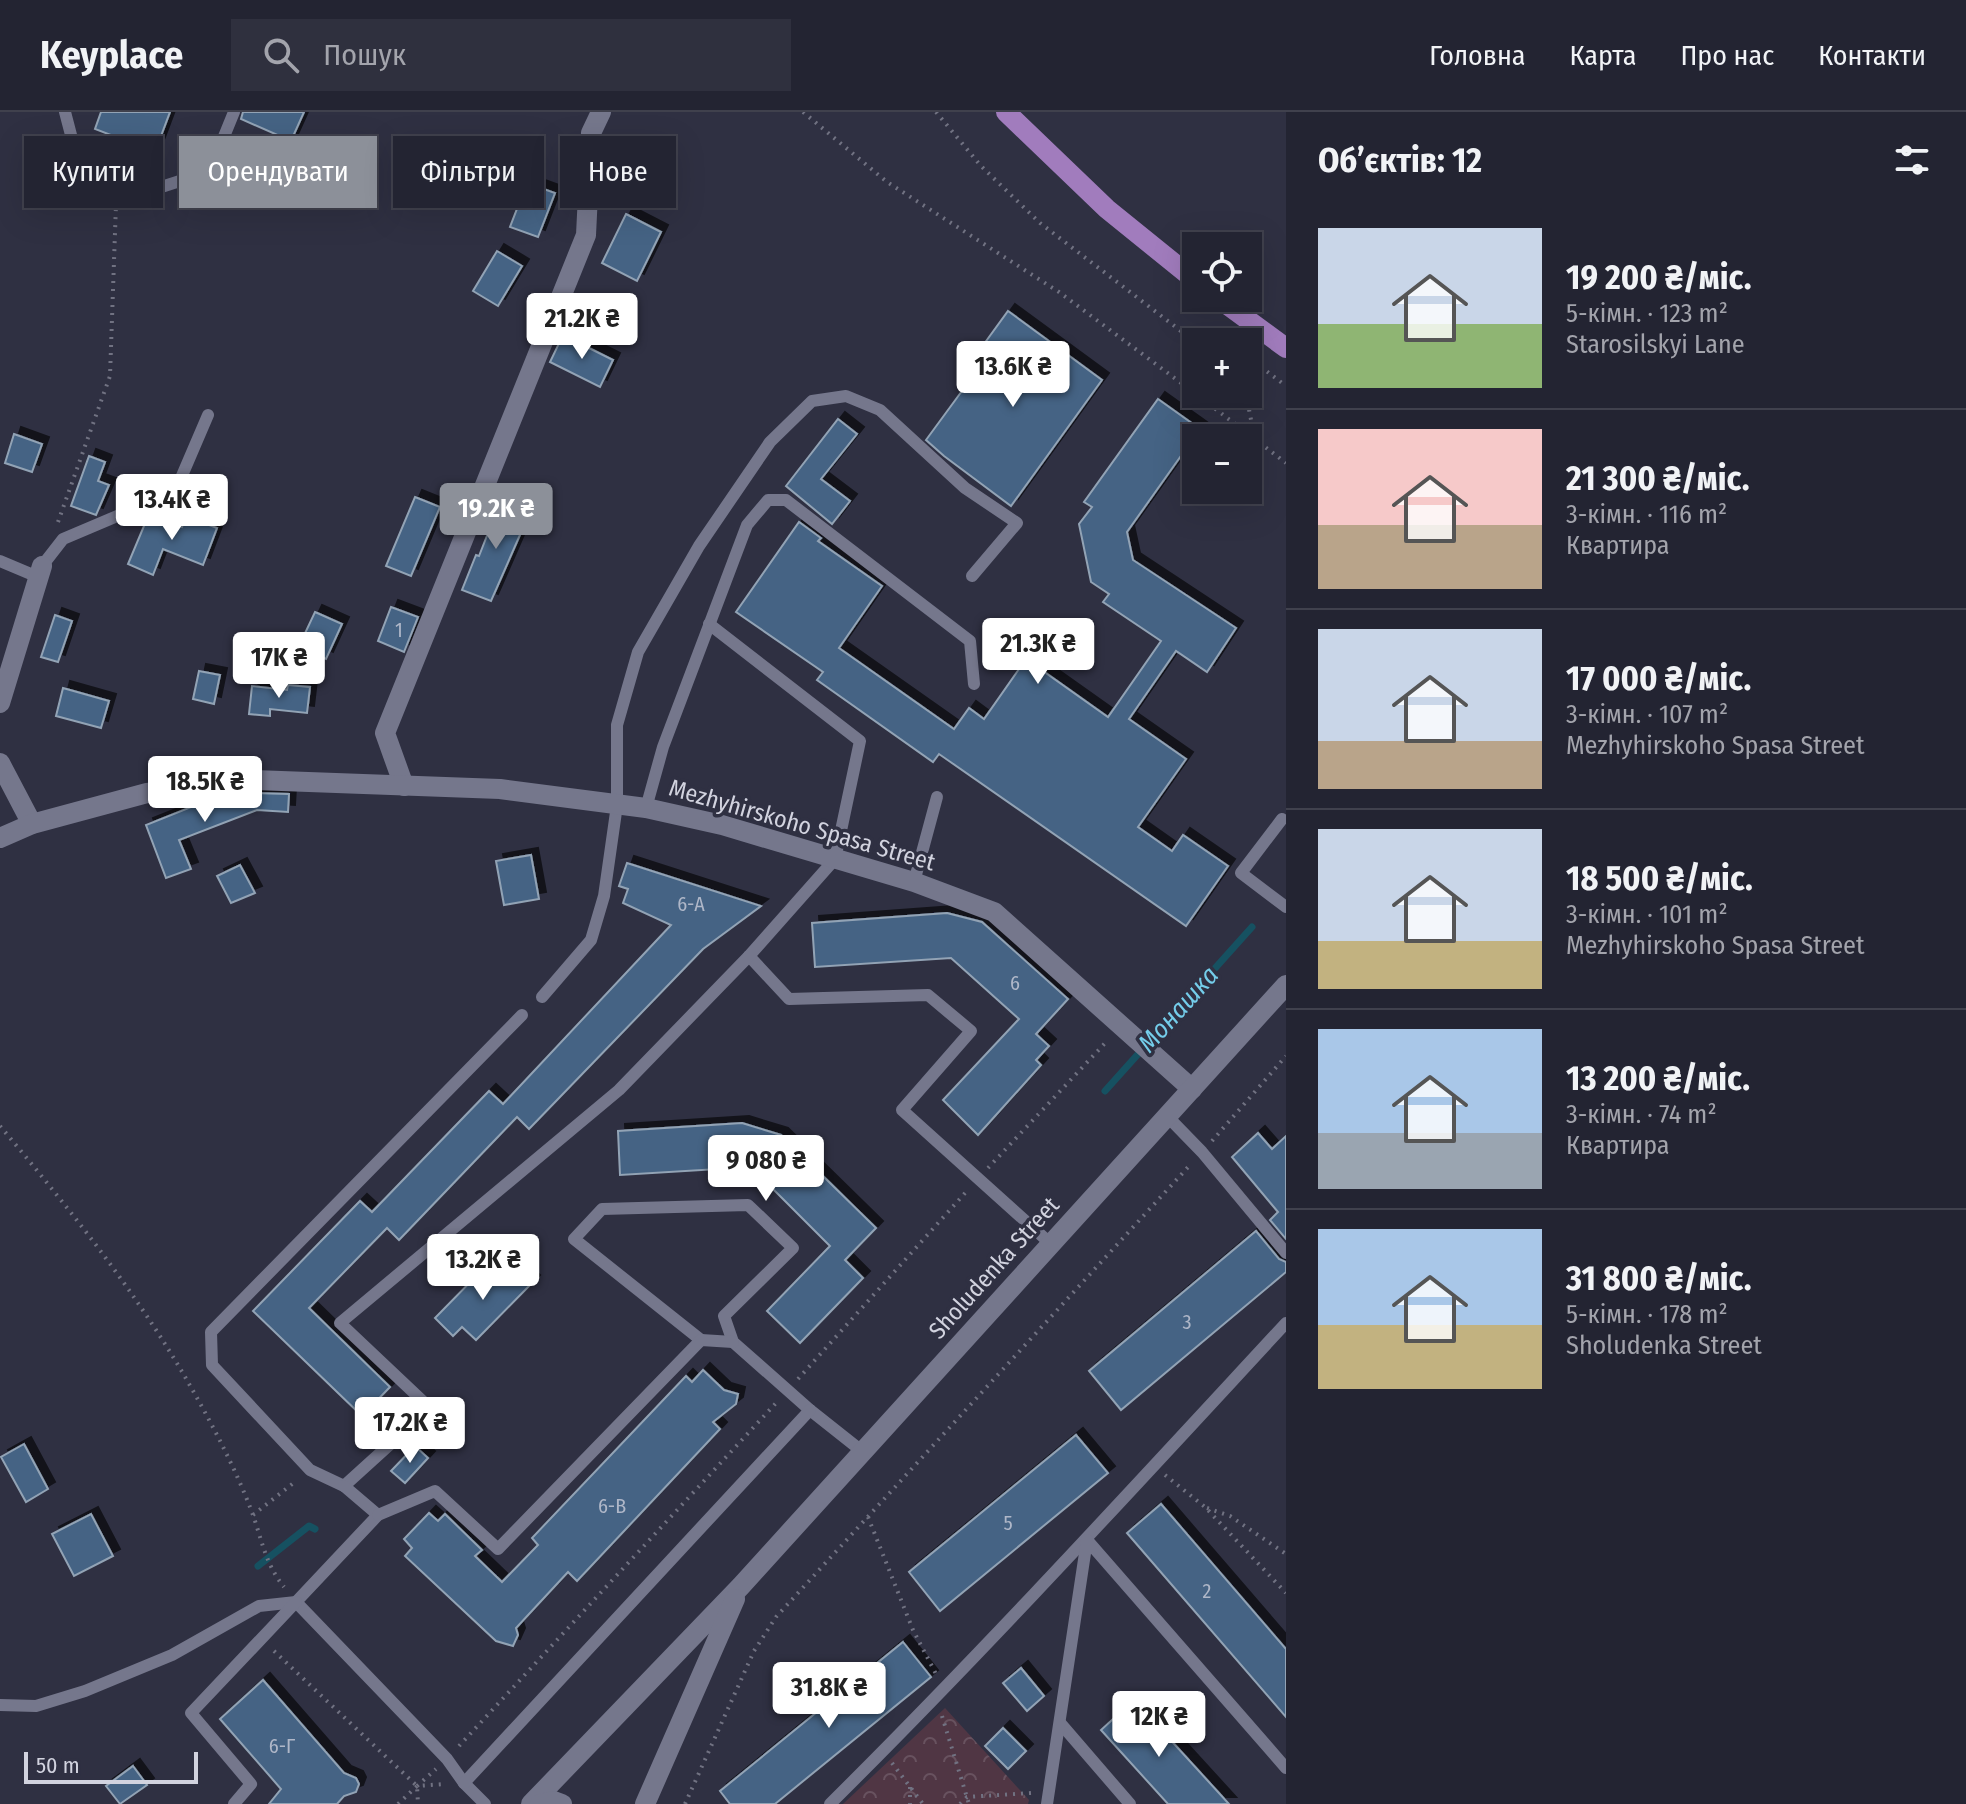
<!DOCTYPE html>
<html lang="uk">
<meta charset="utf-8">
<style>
:root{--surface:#232432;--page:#2f303e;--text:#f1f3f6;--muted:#a3a4ac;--line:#40414d;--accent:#8c9099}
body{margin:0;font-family:"Fira Sans Condensed",sans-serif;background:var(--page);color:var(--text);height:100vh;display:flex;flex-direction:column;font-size:30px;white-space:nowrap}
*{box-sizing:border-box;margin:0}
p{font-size:26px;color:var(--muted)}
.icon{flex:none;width:44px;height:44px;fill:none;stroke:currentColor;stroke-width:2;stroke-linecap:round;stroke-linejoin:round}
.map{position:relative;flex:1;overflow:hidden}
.details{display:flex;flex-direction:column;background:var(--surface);width:680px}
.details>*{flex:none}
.banner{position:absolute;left:24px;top:24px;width:760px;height:72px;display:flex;gap:16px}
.fabs{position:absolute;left:1182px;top:120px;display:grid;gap:16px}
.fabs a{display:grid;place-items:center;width:80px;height:80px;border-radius:0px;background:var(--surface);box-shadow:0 8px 32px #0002,0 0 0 2px var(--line);font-size:40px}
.scale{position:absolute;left:24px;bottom:20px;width:174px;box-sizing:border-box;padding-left:8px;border:4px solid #d2d3df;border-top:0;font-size:22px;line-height:28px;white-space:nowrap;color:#d2d3df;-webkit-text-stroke:6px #2f3042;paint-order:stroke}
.price{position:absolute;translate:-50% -68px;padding:0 18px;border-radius:8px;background:#fff;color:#222;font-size:26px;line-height:52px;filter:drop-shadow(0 2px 4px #0008)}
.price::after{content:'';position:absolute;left:50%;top:48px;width:24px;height:18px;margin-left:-12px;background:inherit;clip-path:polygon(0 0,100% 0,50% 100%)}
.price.active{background:var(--accent);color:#fff}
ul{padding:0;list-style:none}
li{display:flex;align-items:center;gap:24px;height:200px;padding:0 32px}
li+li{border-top:2px solid var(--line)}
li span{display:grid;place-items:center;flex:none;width:224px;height:160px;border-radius:0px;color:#555}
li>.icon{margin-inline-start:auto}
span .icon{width:96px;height:96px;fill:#fffc;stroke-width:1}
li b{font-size:34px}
h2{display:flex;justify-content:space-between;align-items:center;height:96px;padding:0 32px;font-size:34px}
.pill{padding:0 28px;border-radius:0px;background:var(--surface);box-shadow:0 8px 32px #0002,0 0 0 2px var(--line);font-size:28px;line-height:72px}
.pill.active{background:var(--accent);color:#fff}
header{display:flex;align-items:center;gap:48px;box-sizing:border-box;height:112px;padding:0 40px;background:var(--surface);border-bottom:2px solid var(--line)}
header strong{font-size:38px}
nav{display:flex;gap:44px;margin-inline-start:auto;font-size:28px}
.search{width:560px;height:72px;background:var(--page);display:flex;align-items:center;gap:20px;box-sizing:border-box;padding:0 28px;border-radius:0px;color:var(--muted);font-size:30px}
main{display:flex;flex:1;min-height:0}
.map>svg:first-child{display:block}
</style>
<header>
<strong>Keyplace</strong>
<div class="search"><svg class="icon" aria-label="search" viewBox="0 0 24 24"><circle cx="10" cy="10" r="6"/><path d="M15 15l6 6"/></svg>Пошук</div>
<nav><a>Головна</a><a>Карта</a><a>Про нас</a><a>Контакти</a></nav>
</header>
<main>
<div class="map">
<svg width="1286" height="1692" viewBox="0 0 1286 1692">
<defs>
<pattern id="forest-crowns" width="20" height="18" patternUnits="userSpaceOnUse" patternTransform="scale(2)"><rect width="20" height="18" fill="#503644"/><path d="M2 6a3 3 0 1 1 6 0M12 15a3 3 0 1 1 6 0" fill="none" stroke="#68525f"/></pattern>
<filter id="shadow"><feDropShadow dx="7" dy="-7" stdDeviation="0" flood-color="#0009"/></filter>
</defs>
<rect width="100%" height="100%" fill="#2f3042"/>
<!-- forest -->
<path fill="url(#forest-crowns)" d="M 945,1596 L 1029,1688 L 1028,1692 L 843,1692 Z"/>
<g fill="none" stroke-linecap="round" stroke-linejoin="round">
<!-- stream -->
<g stroke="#165161" stroke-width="7">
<path d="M 1105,979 L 1252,815"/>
<path d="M 258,1454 L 309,1414 L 315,1417"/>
</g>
</g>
<!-- building -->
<g fill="#456384" stroke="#92a3b5" stroke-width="2" filter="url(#shadow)">
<path d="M 101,0 L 170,0 L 155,40 L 95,17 Z"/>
<path d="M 243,0 L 304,0 L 291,29 L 241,7 Z"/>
<path d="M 527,71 L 555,81 L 538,125 L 510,115 Z"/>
<path d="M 626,102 L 661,120 L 637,169 L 602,151 Z"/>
<path d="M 497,139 L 522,154 L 498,194 L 473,179 Z"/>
<path d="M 1008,199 L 1102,268 L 1011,394 L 944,344 L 926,328 L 992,238 L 984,232 Z"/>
<path d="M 563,223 L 613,248 L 600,275 L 550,250 Z"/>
<path d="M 1158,287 L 1200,317 L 1127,420 L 1133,448 L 1236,516 L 1207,560 L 1176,539 L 1129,607 L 1186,647 L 1138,715 L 1172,739 L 1183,723 L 1228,754 L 1186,814 L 939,642 L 933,650 L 817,568 L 823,560 L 736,500 L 799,410 L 821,426 L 818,429 L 882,474 L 839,536 L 954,617 L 969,596 L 984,607 L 1026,547 L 1108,605 L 1161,529 L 1103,490 L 1109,482 L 1091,470 L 1079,412 L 1092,395 L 1084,390 Z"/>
<path d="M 838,307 L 857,322 L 821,367 L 850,389 L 832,412 L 786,374 Z"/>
<path d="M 14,322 L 42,332 L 32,360 L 5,351 Z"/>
<path d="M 89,344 L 105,350 L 98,369 L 109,373 L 96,403 L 71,394 Z"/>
<path d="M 415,385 L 440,395 L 411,464 L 386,454 Z"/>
<path d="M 501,388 L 530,400 L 491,489 L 462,478 L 476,443 L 479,444 Z"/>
<path d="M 149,402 L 182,415 L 186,404 L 217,416 L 203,453 L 163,437 L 153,463 L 128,452 Z"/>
<path d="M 391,495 L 418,505 L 404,540 L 378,529 Z"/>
<path d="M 315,500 L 342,512 L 326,547 L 299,534 Z"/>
<path d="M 55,503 L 72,509 L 58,550 L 41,545 Z"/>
<path d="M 199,559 L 220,563 L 214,592 L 193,587 Z"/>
<path d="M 288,573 L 310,575 L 307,601 L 270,597 L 270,604 L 249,602 L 252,574 L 287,578 Z"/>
<path d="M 63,576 L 109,589 L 101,616 L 56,604 Z"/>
<path d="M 253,681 L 289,682 L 288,700 L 257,698 L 179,728 L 191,757 L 166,766 L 146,713 L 194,694 L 193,690 L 201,687 Z"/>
<path d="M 531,743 L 539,787 L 504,793 L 496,749 Z"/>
<path d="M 627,751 L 761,794 L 703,837 L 529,1017 L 517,1005 L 399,1128 L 387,1116 L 309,1196 L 390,1275 L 362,1304 L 253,1199 L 360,1089 L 372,1100 L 489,979 L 503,992 L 671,813 L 623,791 L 628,777 L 619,774 Z"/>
<path d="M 240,753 L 255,781 L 231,791 L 217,764 Z"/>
<path d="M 947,801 L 982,810 L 1068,887 L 1036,922 L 1049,934 L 1036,948 L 1041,953 L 978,1023 L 943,988 L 1019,907 L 951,846 L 815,855 L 812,811 Z"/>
<path d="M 742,1011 L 781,1023 L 876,1116 L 845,1148 L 863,1166 L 800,1231 L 767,1199 L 830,1134 L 751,1055 L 620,1063 L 618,1019 Z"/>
<path d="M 1258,1021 L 1272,1037 L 1286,1024 L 1286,1127 L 1270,1108 L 1278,1100 L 1232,1045 Z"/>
<path d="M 1256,1119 L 1279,1147 L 1286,1150 L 1286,1160 L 1121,1298 L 1089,1259 Z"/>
<path d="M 486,1154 L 502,1170 L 517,1155 L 533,1170 L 476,1228 L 462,1215 L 453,1224 L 435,1206 Z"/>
<path d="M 703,1258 L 724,1278 L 738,1282 L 736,1292 L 713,1310 L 720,1317 L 577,1469 L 568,1460 L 516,1516 L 518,1523 L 513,1534 L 496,1529 L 405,1444 L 412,1436 L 404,1427 L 429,1401 L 438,1409 L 445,1402 L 482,1438 L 475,1444 L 502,1470 L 538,1433 L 532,1426 L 686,1264 L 692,1270 Z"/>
<path d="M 1076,1323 L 1108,1361 L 940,1499 L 909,1460 Z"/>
<path d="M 24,1332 L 48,1377 L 26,1390 L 1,1345 Z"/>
<path d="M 415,1334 L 428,1346 L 405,1371 L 391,1359 Z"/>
<path d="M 1161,1392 L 1286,1537 L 1286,1605 L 1127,1421 Z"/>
<path d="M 91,1402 L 113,1444 L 74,1464 L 52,1422 Z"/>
<path d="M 903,1530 L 931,1565 L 775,1692 L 730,1692 L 720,1679 Z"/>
<path d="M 1021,1556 L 1044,1584 L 1027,1599 L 1003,1571 Z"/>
<path d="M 263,1568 L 344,1661 L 356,1666 L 359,1672 L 356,1680 L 344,1684 L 337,1692 L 269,1692 L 281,1677 L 220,1607 Z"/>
<path d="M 1134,1588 L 1229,1692 L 1168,1692 L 1101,1618 Z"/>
<path d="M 1003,1616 L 1026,1639 L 1008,1657 L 985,1634 Z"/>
<path d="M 133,1654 L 147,1673 L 120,1692 L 106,1674 Z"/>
</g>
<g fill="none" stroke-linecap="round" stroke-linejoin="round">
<!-- path -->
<g stroke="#717282" stroke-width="4" stroke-dasharray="2 6" stroke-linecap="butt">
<path d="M 803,0 L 887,70 L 1059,180 L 1196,282"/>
<path d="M 936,0 L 981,54 L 1040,111 L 1194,229 L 1199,230"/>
<path d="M 1248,245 L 1286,274"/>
<path d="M 1196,282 L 1286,351"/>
<path d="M 1246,282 L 1254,323"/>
<path d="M 58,410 L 110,264 L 116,92"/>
<path d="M 0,1014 C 68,1095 135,1178 188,1270 C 212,1312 236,1357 253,1403 C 262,1429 266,1453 284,1475"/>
<path d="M 1212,1029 L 1286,944"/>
<path d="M 988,1056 L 1108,928"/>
<path d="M 798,1267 L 966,1080"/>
<path d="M 1165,1363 L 1205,1395 L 1286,1481"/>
<path d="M 1207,1396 L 1230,1404 L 1286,1442"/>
<path d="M 253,1403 L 296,1369"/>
<path d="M 868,1405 L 913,1518 L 936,1562"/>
<path d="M 274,1539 L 417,1674 L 418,1692"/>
<path d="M 942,1604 L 969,1692"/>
<path d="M 459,1634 L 776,1291"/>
<path d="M 892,1651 L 923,1692"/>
<path d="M 417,1674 L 436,1657"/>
<path d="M 910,1675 L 910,1692"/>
<path d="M 398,1692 L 417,1674 L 444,1672"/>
<path d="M 685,1692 L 754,1539 L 776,1505 L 1190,1053"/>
<path d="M 960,1692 L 967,1685 L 1031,1681"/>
</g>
<!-- lane -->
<g stroke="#75778c" stroke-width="12">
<path d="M 65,0 L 76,42 L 117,75 L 149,79 L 186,67 L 223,27 L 234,0"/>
<path d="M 0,449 L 38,465"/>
<path d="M 42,454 L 63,427 L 155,388 L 181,366 L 208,303"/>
<path d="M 646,696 L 663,635 L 747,413 L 768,388 L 786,388 L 970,529 L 974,572"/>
<path d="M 1282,707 L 1241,761 L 1286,795"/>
<path d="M 914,770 L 937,685"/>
<path d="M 749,844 L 789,887 L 928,883 L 971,919 L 902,998 L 1051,1132"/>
<path d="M 542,885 L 591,828 L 604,784 L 617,693 L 617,613 L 638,540 L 699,434 L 770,330 L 812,289 L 846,284 L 880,298 L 965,376 L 1017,411 L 972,464"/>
<path d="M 522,903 L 211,1220 L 212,1253 L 310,1358 L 344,1374 L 430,1296 L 340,1211 L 619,978 L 749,844 L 835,747 L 860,629 L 709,512"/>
<path d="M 1167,1004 L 1202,1040 L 1286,1141"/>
<path d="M 701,1228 L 574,1127 L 602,1097 L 748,1093 L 793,1136 L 724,1204 L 733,1230 L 810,1298 L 863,1340"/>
<path d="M 344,1374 L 378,1403 L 296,1490 L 447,1647 L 464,1671 L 485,1692"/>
<path d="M 378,1403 L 435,1379 L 498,1437 L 701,1228 L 733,1230"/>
<path d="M 0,1593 L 36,1594 L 85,1579 L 172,1543 L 259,1494 L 296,1490"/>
<path d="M 1061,1612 L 1130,1692"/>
<path d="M 464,1671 L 810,1298"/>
<path d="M 234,1692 L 251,1672 L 191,1601 L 296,1490"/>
<path d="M 830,1692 C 987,1536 1136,1373 1286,1211"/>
<path d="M 1047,1692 L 1087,1428 L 1286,1656"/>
</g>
<!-- street -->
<g stroke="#75778c" stroke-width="20">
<path d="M 0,591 L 42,454"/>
<path d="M 0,651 L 32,712"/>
<path d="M 404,674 L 385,621 L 586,123 L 591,21 L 601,0"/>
<path d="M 0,726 L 32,712 L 147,681 L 252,668 L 500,677 L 646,696 L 722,713 L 914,770 L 994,800 L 1192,977"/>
</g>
<!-- secondary -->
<g stroke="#75778c" stroke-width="20">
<path d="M 531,1692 L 741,1474 L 1286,873"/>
<path d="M 540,1692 L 554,1689 L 562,1692"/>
<path d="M 645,1692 L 735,1487"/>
</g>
<!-- primary -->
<g stroke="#a17cbd" stroke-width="20">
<path d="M 1006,0 L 1107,97 L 1196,169"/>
<path d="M 1218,186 L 1286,236"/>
</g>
</g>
<g text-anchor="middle" stroke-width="7" stroke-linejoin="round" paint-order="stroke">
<!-- number labels -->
<g font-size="20" fill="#afb7c8">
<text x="399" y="525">1</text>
<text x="691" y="799">6-А</text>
<text x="1015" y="878">6</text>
<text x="1187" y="1217">3</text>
<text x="612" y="1401">6-В</text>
<text x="1008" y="1418">5</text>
<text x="1207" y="1486">2</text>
<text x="282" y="1641">6-Г</text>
</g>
<!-- street labels -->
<g font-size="24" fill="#d2d3df" stroke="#2f3042">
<text transform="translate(802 713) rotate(16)" y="8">Mezhyhirskoho Spasa Street</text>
<text transform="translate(994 1156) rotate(-48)" y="8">Sholudenka Street</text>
</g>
<!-- water labels -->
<g font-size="26" font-style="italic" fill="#74cdea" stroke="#2f3042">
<text transform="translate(1178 897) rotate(-48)" y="9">Монашка</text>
</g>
</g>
</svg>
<div class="fabs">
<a><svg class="icon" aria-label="locate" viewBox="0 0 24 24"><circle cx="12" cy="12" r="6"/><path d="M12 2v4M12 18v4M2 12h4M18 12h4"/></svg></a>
<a>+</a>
<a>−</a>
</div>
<div class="scale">50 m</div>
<b class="price" style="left:582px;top:249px">21.2K ₴</b>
<b class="price" style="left:1013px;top:297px">13.6K ₴</b>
<b class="price" style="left:172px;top:430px">13.4K ₴</b>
<b class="price active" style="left:496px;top:439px">19.2K ₴</b>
<b class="price" style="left:1038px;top:574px">21.3K ₴</b>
<b class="price" style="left:279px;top:588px">17K ₴</b>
<b class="price" style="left:205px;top:712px">18.5K ₴</b>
<b class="price" style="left:766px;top:1091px">9 080 ₴</b>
<b class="price" style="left:483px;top:1190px">13.2K ₴</b>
<b class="price" style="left:410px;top:1353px">17.2K ₴</b>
<b class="price" style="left:829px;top:1618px">31.8K ₴</b>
<b class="price" style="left:1159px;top:1647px">12K ₴</b>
<div class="banner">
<a class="pill">Купити</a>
<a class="pill active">Орендувати</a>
<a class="pill">Фільтри</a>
<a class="pill">Нове</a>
</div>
</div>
<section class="details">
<h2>Об’єктів: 12<svg class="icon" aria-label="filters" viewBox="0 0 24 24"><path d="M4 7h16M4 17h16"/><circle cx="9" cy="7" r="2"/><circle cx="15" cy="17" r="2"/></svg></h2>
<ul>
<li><span style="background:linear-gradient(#c9d6e8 60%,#8fb573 0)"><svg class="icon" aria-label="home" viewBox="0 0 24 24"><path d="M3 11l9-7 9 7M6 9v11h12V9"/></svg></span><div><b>19 200 ₴/міс.</b><p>5-кімн. · 123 m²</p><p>Starosilskyi Lane</p></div></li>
<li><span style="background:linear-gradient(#f6c9c9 60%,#b9a48a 0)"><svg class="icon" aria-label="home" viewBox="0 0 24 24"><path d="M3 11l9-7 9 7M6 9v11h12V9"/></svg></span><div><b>21 300 ₴/міс.</b><p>3-кімн. · 116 m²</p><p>Квартира</p></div></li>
<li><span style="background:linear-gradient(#c9d6e8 70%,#b9a48a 0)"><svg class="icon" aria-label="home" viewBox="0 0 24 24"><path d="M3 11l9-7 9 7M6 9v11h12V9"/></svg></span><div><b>17 000 ₴/міс.</b><p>3-кімн. · 107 m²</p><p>Mezhyhirskoho Spasa Street</p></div></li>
<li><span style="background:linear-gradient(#c9d6e8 70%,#c2b280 0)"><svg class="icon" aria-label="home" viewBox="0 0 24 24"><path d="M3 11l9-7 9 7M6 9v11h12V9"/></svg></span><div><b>18 500 ₴/міс.</b><p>3-кімн. · 101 m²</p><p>Mezhyhirskoho Spasa Street</p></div></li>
<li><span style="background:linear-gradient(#a9c7e8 65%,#9aa5b1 0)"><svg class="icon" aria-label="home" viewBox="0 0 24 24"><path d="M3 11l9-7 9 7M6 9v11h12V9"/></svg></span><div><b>13 200 ₴/міс.</b><p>3-кімн. · 74 m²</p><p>Квартира</p></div></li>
<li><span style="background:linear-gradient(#a9c7e8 60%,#c2b280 0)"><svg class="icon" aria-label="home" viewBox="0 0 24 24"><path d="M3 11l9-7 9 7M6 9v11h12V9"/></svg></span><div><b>31 800 ₴/міс.</b><p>5-кімн. · 178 m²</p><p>Sholudenka Street</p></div></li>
</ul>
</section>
</main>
